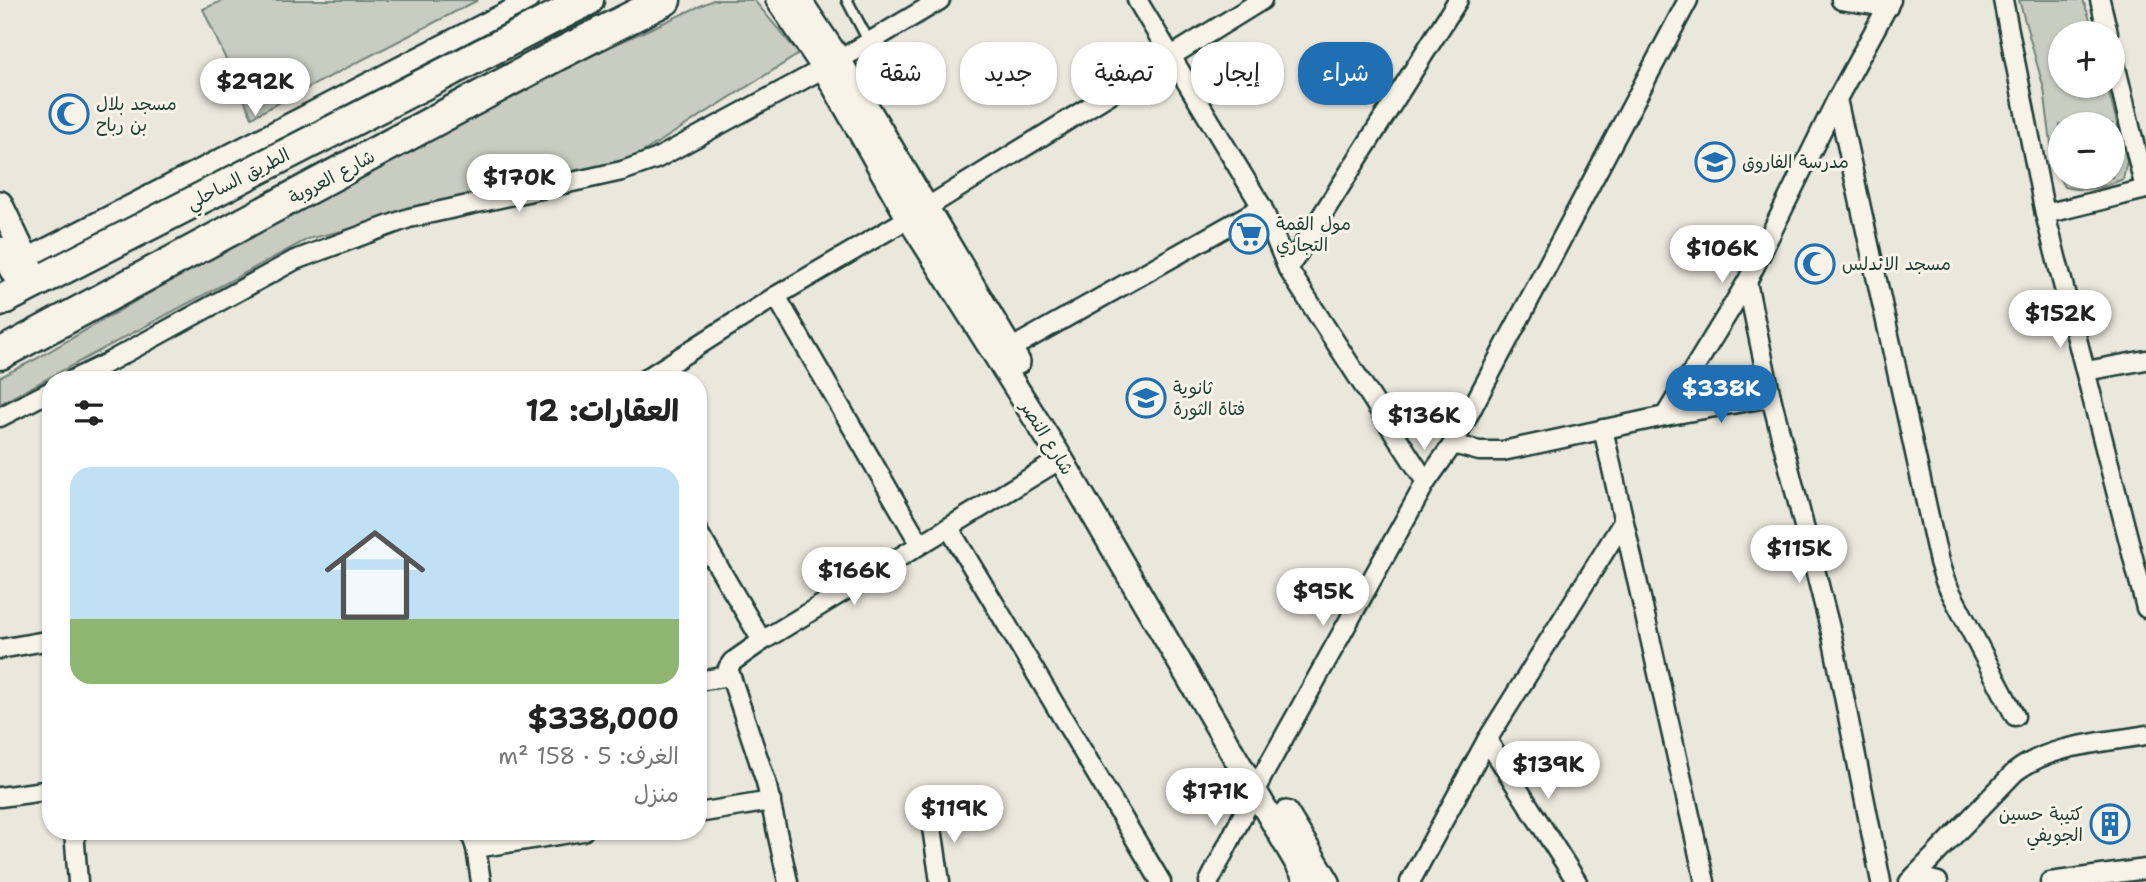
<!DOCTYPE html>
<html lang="ar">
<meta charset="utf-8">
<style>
:root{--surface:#fff;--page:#f2f2f2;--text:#222;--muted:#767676;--line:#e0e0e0;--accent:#1f6fb2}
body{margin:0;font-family:"Shantell Sans","Playpen Sans Arabic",sans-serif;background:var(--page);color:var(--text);direction:rtl;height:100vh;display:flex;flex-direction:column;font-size:26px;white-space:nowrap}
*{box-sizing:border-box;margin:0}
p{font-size:23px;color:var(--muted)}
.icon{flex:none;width:38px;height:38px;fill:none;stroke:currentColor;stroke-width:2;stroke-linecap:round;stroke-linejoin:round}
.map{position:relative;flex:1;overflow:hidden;direction:ltr}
.sheet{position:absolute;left:42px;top:371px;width:665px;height:469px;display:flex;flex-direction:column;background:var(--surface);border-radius:28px;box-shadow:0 2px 5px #0004;direction:rtl}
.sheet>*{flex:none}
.top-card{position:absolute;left:728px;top:42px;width:665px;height:63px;direction:rtl;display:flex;gap:14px}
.buttons{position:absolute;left:2048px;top:21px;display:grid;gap:14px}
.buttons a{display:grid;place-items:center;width:77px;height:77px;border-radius:50%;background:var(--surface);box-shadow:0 2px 5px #0004;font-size:35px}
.price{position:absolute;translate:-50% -60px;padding:0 16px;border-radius:24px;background:#fff;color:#222;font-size:23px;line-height:46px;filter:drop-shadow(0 2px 4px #0008)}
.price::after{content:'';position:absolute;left:50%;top:42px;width:21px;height:16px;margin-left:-10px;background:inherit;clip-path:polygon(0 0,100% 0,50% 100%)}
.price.active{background:var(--accent);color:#fff}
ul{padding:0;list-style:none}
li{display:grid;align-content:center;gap:14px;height:371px;padding:0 28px}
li+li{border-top:2px solid var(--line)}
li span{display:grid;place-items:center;height:217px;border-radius:21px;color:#555}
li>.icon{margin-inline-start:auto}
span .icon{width:126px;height:126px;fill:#fffc;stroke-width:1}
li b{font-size:30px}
h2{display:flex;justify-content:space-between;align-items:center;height:84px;padding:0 28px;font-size:30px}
.chip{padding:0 24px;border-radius:28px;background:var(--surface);box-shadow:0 2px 5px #0004;font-size:24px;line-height:63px}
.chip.active{background:var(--accent);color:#fff}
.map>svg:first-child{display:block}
</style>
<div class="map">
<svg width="2146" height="882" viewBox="0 0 2146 882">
<rect width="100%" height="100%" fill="#eae8dd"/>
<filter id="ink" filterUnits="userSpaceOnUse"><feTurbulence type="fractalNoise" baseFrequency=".0143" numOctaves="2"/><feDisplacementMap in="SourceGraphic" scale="14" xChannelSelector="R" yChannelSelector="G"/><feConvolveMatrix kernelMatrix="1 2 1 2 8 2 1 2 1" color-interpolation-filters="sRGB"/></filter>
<g filter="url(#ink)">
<!-- green -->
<g fill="#c8ccc1" stroke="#74847a" stroke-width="2" fill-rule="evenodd">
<path d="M 224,0 L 478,0 L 252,117 L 203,9 Z"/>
<path d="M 713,0 L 754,0 L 799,54 L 624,164 L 308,239 L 0,404 L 0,377 L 34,360 L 294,209 L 586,58 Z"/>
<path d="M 2019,0 L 2083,0 L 2095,33 L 2060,33 L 2060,86 L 2107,86 L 2127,160 L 2123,179 C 2103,188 2086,192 2064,187 L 2054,167 L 2044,89 ZM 2112,124 L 2112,177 L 2060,177 L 2060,124 Z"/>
</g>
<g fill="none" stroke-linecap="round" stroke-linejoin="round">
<!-- service casing -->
<g stroke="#1f3d34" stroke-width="14">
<path id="service" d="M 847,0 L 869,42"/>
</g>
<!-- minor casing -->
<g stroke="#1f3d34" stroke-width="23">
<g id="minor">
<path d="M 1137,0 L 1262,207 L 1288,269 L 1426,482"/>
<path d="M 1841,0 L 1888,7"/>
<path d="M 2003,0 L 2045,214"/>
<path d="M 2100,0 L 2108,33"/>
<path d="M 2112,51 L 2145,189"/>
<path d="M 1837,99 L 1939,562 L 1945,581 L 2015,716"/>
<path d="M 2146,189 L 2045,214 L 2146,608"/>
<path d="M 15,264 L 529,0"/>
<path d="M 1288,269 L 1458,0"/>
<path d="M 1747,282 L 1771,397 L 1832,636 L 1881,882"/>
<path d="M 776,296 L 920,544"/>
<path d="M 1010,349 L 1262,207"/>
<path d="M 2086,371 L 2146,360"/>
<path d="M 72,380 L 107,363 L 295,260 L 409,218 L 622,171 L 656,159 L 839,60 L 940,0"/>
<path d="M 644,380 L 776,296 L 926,208 L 1262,0"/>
<path d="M 1665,416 L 1771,397"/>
<path d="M 0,417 L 51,391"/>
<path d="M 1603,429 L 1705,882"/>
<path d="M 1453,444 L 1479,451 L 1503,451 L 1665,416 L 1747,282 L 1837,99 L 1891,0"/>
<path d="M 949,528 L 1161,882"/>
<path d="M 698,532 L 762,641 L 1061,459"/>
<path d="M 762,641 L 732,662 L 728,668 L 766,782 L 788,882"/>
<path d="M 0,649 L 51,640"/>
<path d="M 698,681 L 729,676"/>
<path d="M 1487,740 L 1577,882"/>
<path d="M 0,797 L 51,790"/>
<path d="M 698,813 L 771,801"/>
<path d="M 930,814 L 940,882"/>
<path d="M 74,831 L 78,882"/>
<path d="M 470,831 L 476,848"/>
<path d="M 1915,876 L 1938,882"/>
<path d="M 481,882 L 476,848 L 583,831"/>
<path d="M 1209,882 L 1263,775 L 1426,482 L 1453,444 L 1688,0"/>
<path d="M 1410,882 L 1487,740 L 1623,522"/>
<path d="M 1909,882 L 2015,772 C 2051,744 2103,743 2146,735"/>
<path d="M 2050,882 L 2146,869"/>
</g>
</g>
<!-- tertiary casing -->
<g stroke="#1f3d34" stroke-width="28">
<g id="tertiary">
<path d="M 778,0 L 824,68 L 908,217 L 1061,459 L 1308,882"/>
<path d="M 799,0 L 839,60 L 1018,362"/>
<path d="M 0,203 L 37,281"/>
<path d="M 0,249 L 22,289"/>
<path d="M 1286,813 L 1328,882"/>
</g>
</g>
<!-- trunk casing -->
<g stroke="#1f3d34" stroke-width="35">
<g id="trunk">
<path d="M 0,301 L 588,0"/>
<path d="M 0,354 L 557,55 L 665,0"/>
</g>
</g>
<!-- service -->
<use href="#service" stroke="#f7f3e8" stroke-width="9"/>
<!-- minor -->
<use href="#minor" stroke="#f7f3e8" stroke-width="18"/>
<!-- tertiary -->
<use href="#tertiary" stroke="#f7f3e8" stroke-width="23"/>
<!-- trunk -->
<use href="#trunk" stroke="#f7f3e8" stroke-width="30"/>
</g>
</g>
<!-- icons -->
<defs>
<g id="mosque-ring" transform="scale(2.0125)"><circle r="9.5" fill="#f7f3e8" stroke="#1f6fb2" stroke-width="1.5"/><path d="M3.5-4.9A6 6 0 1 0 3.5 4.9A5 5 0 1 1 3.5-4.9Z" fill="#1f6fb2"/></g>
<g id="school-ring" transform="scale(2.0125)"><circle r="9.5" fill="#f7f3e8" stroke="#1f6fb2" stroke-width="1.5"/><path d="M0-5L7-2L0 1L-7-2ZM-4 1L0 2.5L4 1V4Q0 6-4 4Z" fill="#1f6fb2"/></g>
<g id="supermarket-ring" transform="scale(2.0125)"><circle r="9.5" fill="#f7f3e8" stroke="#1f6fb2" stroke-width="1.5"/><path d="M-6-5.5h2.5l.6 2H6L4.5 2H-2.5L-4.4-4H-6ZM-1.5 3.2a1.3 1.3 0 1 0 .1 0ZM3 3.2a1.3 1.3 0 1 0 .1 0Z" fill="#1f6fb2"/></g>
<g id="building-ring" transform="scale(2.0125)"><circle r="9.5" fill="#f7f3e8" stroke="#1f6fb2" stroke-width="1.5"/><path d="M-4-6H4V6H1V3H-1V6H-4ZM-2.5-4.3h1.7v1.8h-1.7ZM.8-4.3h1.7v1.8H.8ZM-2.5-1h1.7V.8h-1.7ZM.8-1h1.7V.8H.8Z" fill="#1f6fb2"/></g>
</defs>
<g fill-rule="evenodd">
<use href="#mosque-ring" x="69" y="114"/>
<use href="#school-ring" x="1715" y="162"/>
<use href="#supermarket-ring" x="1249" y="234"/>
<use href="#mosque-ring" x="1815" y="264"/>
<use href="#school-ring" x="1146" y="398"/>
<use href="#building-ring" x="2110" y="824"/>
</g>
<g text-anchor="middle" stroke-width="6" stroke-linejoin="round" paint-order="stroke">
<!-- poi labels -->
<g font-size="18" fill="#1f3d34" stroke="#f7f3e8" text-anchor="start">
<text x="96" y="110">مسجد بلال<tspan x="96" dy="21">بن رباح</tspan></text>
<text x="1742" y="168">مدرسة الفاروق</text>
<text x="1276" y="230">مول القمة<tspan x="1276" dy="21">التجاري</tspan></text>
<text x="1842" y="270">مسجد الاندلس</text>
<text x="1173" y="394">ثانوية<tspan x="1173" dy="21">فتاة الثورة</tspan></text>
<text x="2083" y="820" text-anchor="end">كتيبة حسين<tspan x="2083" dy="21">الجويفي</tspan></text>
</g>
<!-- street labels -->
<g font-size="18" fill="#1f3d34" stroke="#f7f3e8">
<text transform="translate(332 177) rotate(-28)" y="6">شارع العروبة</text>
<text transform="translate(238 179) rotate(-27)" y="6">الطريق الساحلي</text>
<text transform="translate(1047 438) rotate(58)" y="6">شارع النصر</text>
</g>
</g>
</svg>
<div class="buttons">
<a>+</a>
<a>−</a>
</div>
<b class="price" style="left:255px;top:118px">$292K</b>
<b class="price" style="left:519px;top:214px">$170K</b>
<b class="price" style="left:1722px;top:285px">$106K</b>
<b class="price" style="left:2060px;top:350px">$152K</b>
<b class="price active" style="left:1721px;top:425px">$338K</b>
<b class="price" style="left:1424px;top:452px">$136K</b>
<b class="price" style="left:1799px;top:585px">$115K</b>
<b class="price" style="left:854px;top:607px">$166K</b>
<b class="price" style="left:1323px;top:628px">$95K</b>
<b class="price" style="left:1548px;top:801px">$139K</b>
<b class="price" style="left:1215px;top:828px">$171K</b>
<b class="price" style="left:954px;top:845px">$119K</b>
<div class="top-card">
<a class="chip active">شراء</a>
<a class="chip">إيجار</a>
<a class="chip">تصفية</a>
<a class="chip">جديد</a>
<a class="chip">شقة</a>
</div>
<section class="sheet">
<h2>العقارات: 12<svg class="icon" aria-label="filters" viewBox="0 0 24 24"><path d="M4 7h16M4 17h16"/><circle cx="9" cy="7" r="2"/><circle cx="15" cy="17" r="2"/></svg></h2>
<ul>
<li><span style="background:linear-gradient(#bfe0f5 70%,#8fb573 0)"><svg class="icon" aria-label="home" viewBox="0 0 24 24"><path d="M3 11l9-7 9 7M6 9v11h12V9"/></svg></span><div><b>$338,000</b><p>الغرف: 5 · 158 m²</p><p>منزل</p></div></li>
</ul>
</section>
</div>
